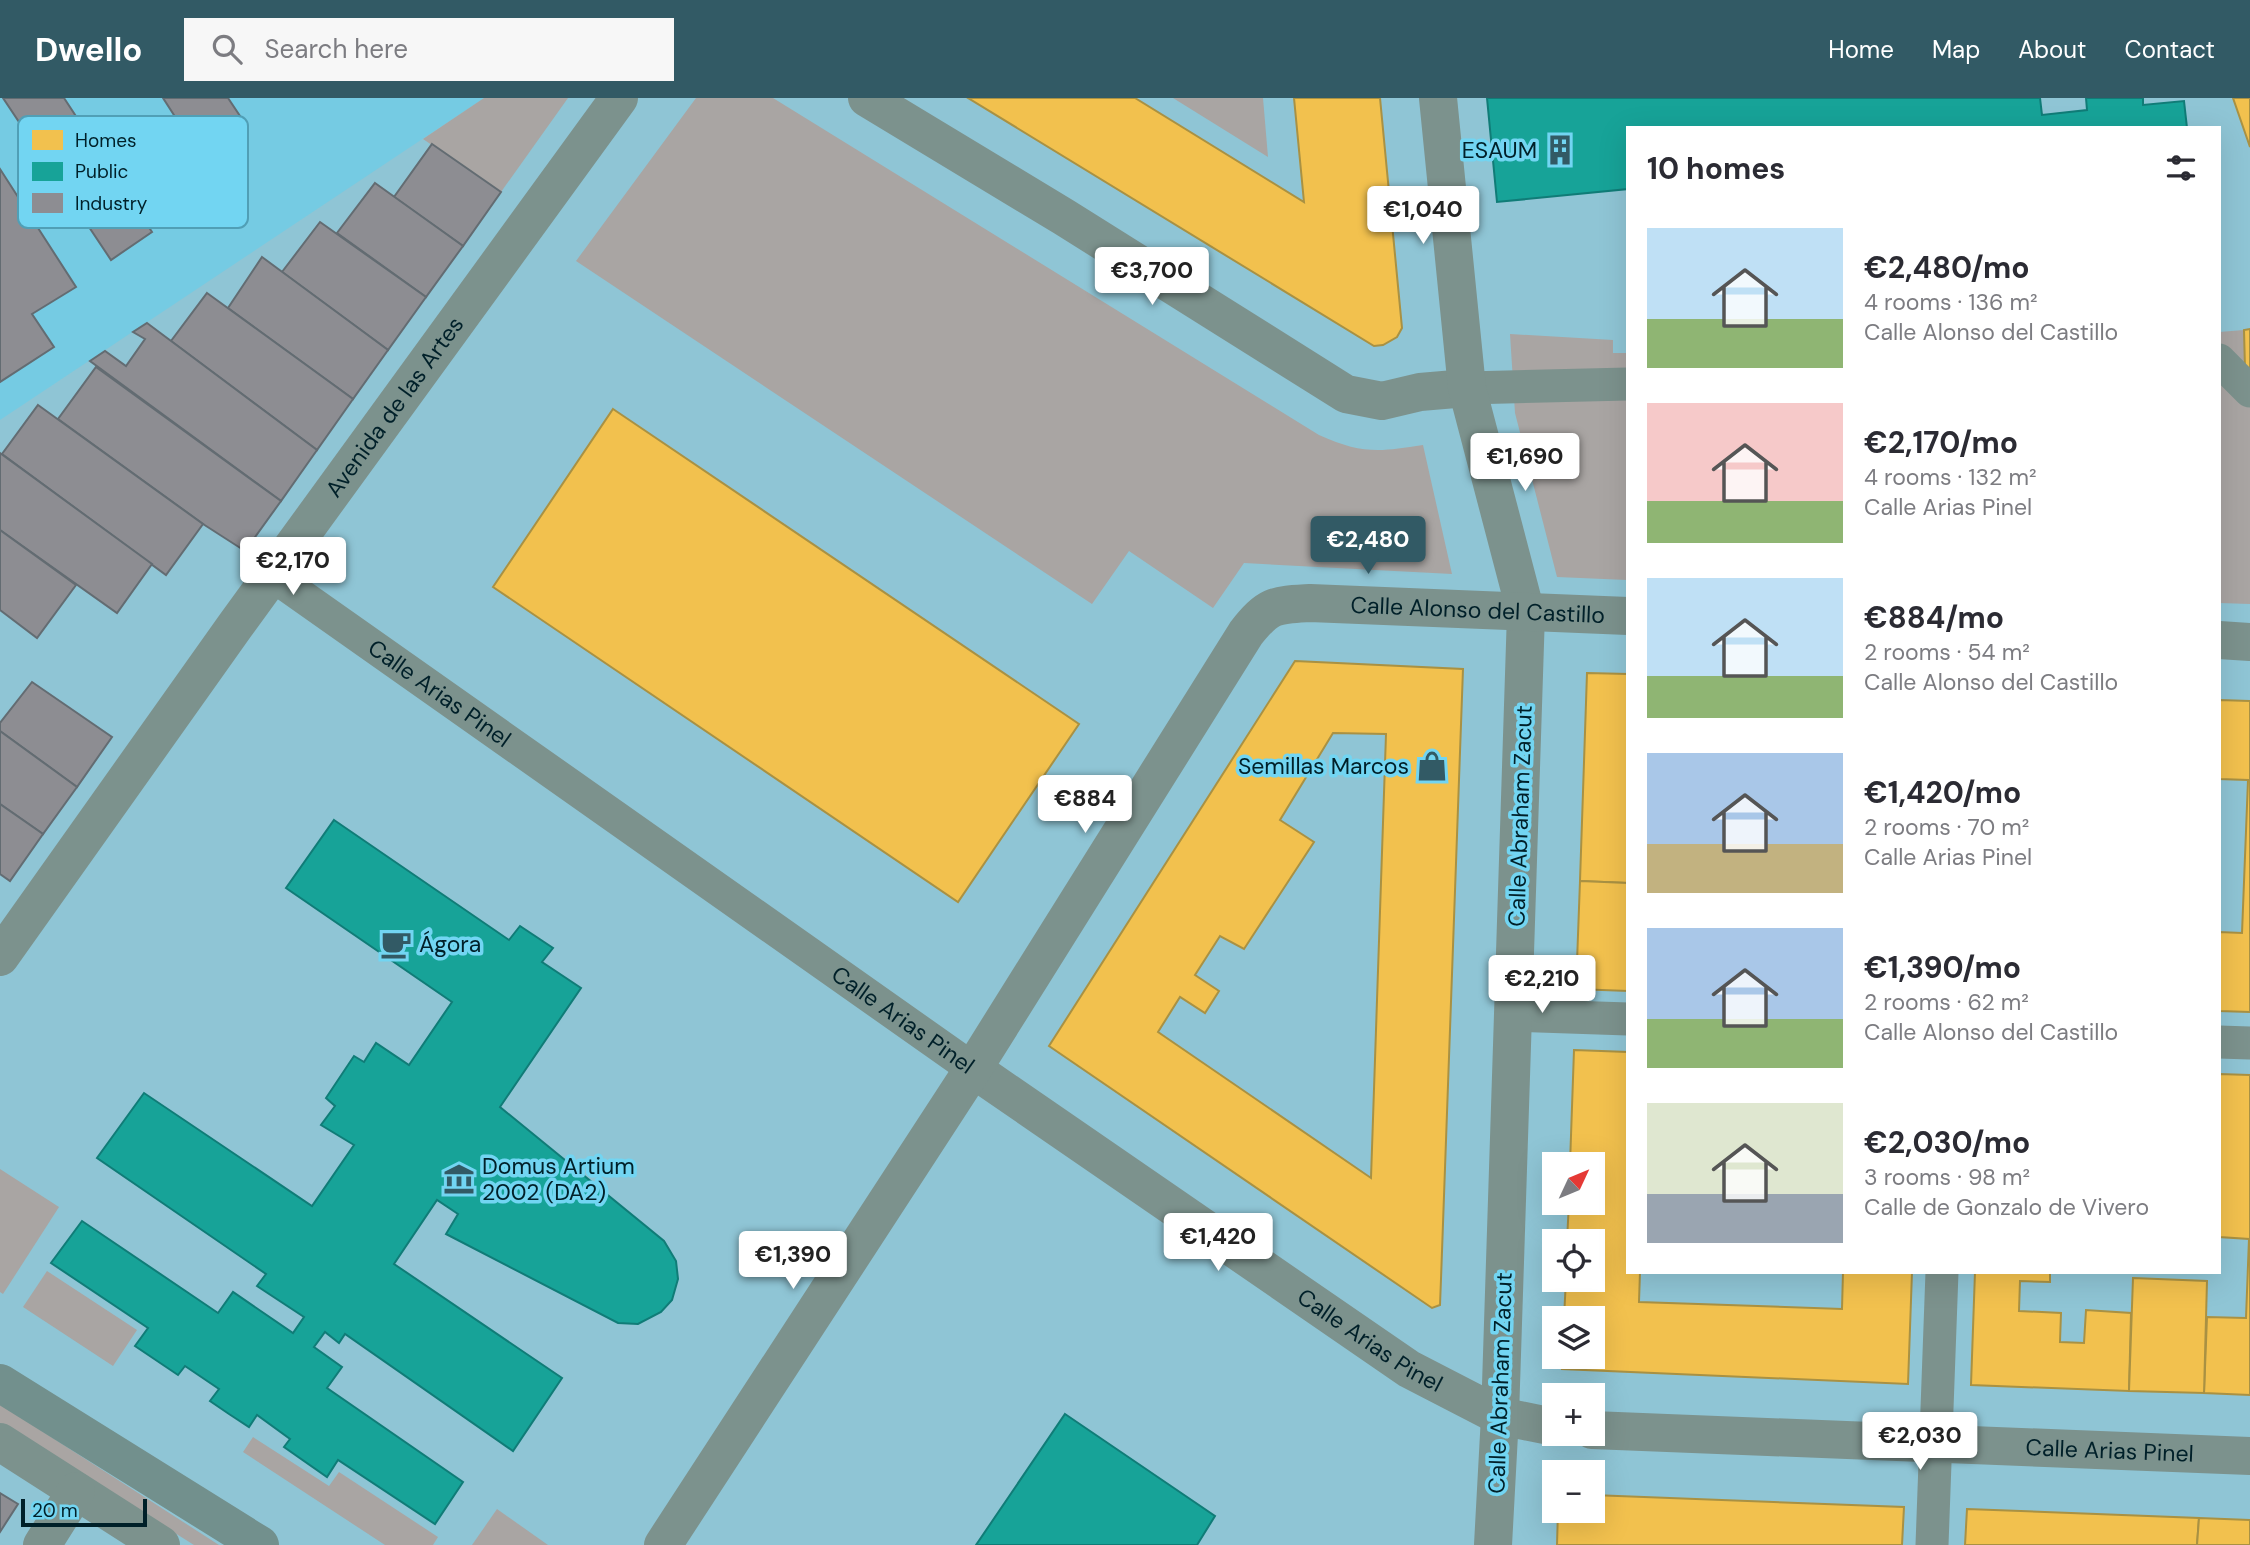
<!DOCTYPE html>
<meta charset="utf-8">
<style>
:root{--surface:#fff;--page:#f7f7f7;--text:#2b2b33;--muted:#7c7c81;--accent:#325a65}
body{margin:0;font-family:"DM Sans",sans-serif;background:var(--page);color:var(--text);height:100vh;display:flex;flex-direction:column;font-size:26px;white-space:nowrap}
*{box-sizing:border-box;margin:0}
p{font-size:23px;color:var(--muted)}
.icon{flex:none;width:38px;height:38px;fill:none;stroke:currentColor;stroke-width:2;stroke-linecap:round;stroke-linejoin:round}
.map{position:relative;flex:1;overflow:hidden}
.drawer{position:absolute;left:1626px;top:28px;width:595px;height:1148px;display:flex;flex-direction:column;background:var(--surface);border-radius:0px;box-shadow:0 7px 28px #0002}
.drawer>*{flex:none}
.needle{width:46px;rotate:46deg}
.buttons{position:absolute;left:1542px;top:1054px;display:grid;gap:14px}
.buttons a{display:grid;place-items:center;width:63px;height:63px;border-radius:0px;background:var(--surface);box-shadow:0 7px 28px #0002;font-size:35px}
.scale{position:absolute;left:21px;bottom:18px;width:126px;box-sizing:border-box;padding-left:7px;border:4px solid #002029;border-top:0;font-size:19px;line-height:24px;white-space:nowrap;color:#002029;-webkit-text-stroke:5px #72d5f2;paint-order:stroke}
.price{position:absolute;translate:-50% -60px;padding:0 16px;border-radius:7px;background:#fff;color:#222;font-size:23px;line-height:46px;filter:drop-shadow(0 2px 4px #0008)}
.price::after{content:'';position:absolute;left:50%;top:42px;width:21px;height:16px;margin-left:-10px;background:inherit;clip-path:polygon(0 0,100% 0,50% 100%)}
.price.selected{background:var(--accent);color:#fff}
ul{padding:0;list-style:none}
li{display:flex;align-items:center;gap:21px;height:175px;padding:0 21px}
li span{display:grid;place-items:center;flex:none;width:196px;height:140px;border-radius:0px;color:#555}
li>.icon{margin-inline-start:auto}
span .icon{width:84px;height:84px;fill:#fffc;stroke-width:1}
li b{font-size:30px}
h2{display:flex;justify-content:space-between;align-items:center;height:84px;padding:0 21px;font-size:30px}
header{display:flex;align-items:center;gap:42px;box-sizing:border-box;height:98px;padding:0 35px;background:var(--accent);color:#fff}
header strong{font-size:33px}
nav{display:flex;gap:38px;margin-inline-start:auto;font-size:24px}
.search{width:490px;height:63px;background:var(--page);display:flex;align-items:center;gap:18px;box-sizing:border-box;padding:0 24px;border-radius:0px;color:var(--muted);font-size:26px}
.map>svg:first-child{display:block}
</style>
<header>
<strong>Dwello</strong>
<div class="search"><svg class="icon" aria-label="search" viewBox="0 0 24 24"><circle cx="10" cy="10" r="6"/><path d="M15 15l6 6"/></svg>Search here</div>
<nav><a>Home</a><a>Map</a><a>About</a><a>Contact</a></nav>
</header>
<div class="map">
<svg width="2250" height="1447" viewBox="0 0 2250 1447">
<rect width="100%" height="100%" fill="#8fc5d5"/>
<!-- built -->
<path fill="#75cbe3" d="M 0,0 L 484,0 L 0,322 Z"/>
<!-- green -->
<g fill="#a9a5a3">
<path d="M 484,0 L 568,0 L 501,94 L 423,41 Z"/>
<path d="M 696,0 L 773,0 L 1319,337 C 1361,356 1379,354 1423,347 L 1452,476 L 1244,465 L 1213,510 L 1129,453 L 1092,506 L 576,163 Z"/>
<path d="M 1173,0 L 1263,0 L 1268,59 Z"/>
<path d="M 2244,232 L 2250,275 L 2250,506 L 2219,505 L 2219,234 Z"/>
<path d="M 1510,236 L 1613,242 L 1613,255 L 1627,255 L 1627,482 L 1557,479 L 1515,315 Z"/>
<path d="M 0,1071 L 59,1109 L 3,1196 L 0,1194 Z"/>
<path d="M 47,1173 L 137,1232 L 113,1268 L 23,1209 Z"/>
<path d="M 0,1306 L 219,1447 L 194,1447 L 0,1325 Z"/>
<path d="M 253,1339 L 329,1388 L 339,1374 L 438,1439 L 433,1447 L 385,1447 L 243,1354 Z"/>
<path d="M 497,1411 L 548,1447 L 472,1447 Z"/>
</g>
<!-- homes -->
<g fill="#f2c14e" stroke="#a99143" stroke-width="2" fill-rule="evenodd">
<path d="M 968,0 L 1135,0 L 1304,104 L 1294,0 L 1380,0 L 1402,230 L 1397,239 L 1383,247 L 1374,248 Z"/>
<path d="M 2233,0 L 2250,0 L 2250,49 Z"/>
<path d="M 2250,231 L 2250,275 L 2245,271 L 2244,232 Z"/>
<path d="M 613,311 L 1079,626 L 958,804 L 493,489 Z"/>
<path d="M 1295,563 L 1463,571 L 1441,1181 L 1440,1207 L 1432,1210 L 1049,948 ZM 1333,635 L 1386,636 L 1371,1080 L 1158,934 L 1180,899 L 1205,915 L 1219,893 L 1195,877 L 1220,838 L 1244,851 L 1314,744 L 1280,722 Z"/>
<path d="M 1587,575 L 1628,576 L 1628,785 L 1580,783 Z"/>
<path d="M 2219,602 L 2250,603 L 2250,914 L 2219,913 L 2219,834 L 2242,835 L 2248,682 L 2219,681 Z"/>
<path d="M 1580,783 L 1628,785 L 1628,893 L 1576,891 Z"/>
<path d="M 1574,952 L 1628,954 L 1628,1174 L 1640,1174 L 1639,1204 L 1842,1211 L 1843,1174 L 1912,1174 L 1908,1286 L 1562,1271 L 1563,1258 L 1592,1258 L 1592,1220 L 1564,1220 L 1566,1181 L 1592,1181 L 1592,1143 L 1567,1143 L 1569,1104 L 1592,1104 L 1592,1066 L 1570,1066 Z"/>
<path d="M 2219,976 L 2250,977 L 2250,1297 L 2204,1295 L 2207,1219 L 2246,1220 L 2249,1141 L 2219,1139 Z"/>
<path d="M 1975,1174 L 2050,1174 L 2050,1184 L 2020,1183 L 2019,1213 L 2061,1215 L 2060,1244 L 2084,1245 L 2086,1212 L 2131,1215 L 2129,1293 L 1971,1287 Z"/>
<path d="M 2133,1180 L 2207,1183 L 2204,1295 L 2129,1293 Z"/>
<path d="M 1592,1397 L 1904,1409 L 1902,1447 L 1557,1447 L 1558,1412 L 1592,1412 Z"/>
<path d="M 1967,1411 L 2199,1420 L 2197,1447 L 1965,1447 Z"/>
<path d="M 2199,1420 L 2250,1422 L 2250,1447 L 2197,1447 Z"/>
</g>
<!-- public -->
<g fill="#17a398" stroke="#107c77" stroke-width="2">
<path d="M 1487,0 L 2040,0 L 2042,17 L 2087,12 L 2086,0 L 2143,0 L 2143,7 L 2184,3 L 2187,30 L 1628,30 L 1628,91 L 1497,104 Z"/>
<path d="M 334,722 L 509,842 L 520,828 L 553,850 L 542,864 L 581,890 L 500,1009 L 664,1143 L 676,1163 L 678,1181 L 672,1202 L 661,1214 L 638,1226 L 618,1225 L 446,1136 L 458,1116 L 437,1102 L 394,1166 L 562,1280 L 513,1353 L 345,1236 L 339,1245 L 325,1234 L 314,1249 L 342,1269 L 327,1290 L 463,1384 L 435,1426 L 338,1362 L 327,1379 L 284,1349 L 290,1341 L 257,1317 L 249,1329 L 229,1316 L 210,1303 L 219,1291 L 185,1268 L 178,1277 L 135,1248 L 148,1230 L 51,1165 L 82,1123 L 218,1215 L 233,1194 L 293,1235 L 304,1219 L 257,1188 L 266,1176 L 97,1060 L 144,995 L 312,1108 L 354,1047 L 321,1027 L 335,1008 L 326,1000 L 354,958 L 364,964 L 376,945 L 409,967 L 452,904 L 286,790 Z"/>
<path d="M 1065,1316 L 1215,1418 L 1197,1447 L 976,1447 Z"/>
</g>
<!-- industry -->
<g fill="#8d8d92" stroke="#636c72" stroke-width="2">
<path d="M 3,0 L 64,0 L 152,134 L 111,162 Z"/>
<path d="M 163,0 L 228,0 L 240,18 L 194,48 Z"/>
<path d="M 432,46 L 501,94 L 463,148 L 394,99 Z"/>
<path d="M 0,71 L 76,189 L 32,216 L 54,249 L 0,284 Z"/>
<path d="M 375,85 L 463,148 L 426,199 L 337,135 Z"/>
<path d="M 320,124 L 426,199 L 388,252 L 282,174 Z"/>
<path d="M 262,159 L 388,252 L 353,301 L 228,210 Z"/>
<path d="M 207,195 L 353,301 L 317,352 L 171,243 Z"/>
<path d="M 147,225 L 317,352 L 281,403 L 90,263 L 105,253 L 126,268 L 145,241 L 133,234 Z"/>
<path d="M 96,269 L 281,403 L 245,453 L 203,426 L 58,321 Z"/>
<path d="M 38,307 L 203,426 L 166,477 L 2,356 Z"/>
<path d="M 0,355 L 152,466 L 117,515 L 0,432 Z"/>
<path d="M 0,432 L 76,487 L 37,540 L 0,512 Z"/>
<path d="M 32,584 L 112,639 L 77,689 L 0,633 L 0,625 Z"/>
<path d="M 0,633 L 77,689 L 43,736 L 0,706 Z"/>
<path d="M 0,706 L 43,736 L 10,783 L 0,776 Z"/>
<path d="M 0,1395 L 18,1406 L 0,1434 Z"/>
</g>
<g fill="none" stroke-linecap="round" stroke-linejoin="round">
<!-- pedestrian -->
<g stroke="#7c928d" stroke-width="33">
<path d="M 2219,262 L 2250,293"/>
<path d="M 1467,290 L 1628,286"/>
<path id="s1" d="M 272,477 L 973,971"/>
<path d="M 1512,917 L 1628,921"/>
<path d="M 2219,944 L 2250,945"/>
<path d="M 1932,1447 L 1942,1174"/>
</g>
<!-- minor -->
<g stroke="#7c928d" stroke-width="38">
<path d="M 867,0 L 1064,119 L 1346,296 L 1382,303 L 1420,294 L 1467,290"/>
<path d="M 1438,0 L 1467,290 L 1526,515 L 1500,1318 L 1493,1447"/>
<path d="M 2219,542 L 2250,544"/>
<path id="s2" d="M 0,859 L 235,528 L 619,0"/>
<path id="s3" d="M 973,971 L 1409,1271 L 1500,1318 L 1554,1329"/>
<path id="s4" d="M 1592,1332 L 2250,1358"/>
<path d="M 0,1344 L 161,1447"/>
<path d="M 42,1447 L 76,1393"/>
<path id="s5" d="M 663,1447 L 973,971 L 1246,535 C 1269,506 1275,507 1310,505 L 1628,518"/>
</g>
<!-- secondary -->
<path stroke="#72908d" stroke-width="38" d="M 0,1285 L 260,1447"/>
</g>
<!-- icons -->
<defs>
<g id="building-bare" transform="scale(2.415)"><path d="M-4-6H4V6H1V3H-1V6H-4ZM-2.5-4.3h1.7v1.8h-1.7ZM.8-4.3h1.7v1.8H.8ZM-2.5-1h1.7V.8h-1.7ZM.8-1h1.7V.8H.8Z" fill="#325a65" stroke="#72d5f2" stroke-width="2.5" paint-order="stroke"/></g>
<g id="shop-bare" transform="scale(2.415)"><path d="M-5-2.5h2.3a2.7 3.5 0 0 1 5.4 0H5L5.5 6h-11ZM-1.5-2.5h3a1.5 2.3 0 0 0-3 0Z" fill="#325a65" stroke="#72d5f2" stroke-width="2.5" paint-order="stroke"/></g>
<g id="cafe-bare" transform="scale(2.415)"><path d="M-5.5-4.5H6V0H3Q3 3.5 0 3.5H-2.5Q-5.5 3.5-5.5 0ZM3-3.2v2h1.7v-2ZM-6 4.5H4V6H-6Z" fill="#325a65" stroke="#72d5f2" stroke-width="2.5" paint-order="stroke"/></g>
<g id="museum-bare" transform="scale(2.415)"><path d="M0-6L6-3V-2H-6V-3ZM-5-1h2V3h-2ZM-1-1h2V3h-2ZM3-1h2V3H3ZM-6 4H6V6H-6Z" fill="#325a65" stroke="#72d5f2" stroke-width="2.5" paint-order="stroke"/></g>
</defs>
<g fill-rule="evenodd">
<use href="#building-bare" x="1560" y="52"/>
<use href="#shop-bare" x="1432" y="668"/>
<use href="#cafe-bare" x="396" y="846"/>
<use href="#museum-bare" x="459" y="1081"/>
</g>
<g text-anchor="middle" stroke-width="7" stroke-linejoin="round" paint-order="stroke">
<!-- poi labels -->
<g font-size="23" fill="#002029" stroke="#72d5f2" text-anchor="end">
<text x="1537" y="60">ESAUM</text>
<text x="1409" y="676">Semillas Marcos</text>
<text x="419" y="854" text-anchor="start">Ágora</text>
<text x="482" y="1076" text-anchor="start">Domus Artium<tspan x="482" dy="26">2002 (DA2)</tspan></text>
</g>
<!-- street labels -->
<g font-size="23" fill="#002029" stroke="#72d5f2">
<text dy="8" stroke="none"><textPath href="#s2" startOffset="677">Avenida de las Artes</textPath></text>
<text dy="8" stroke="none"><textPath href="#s5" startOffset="1325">Calle Alonso del Castillo</textPath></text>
<text dy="8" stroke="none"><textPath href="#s1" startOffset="205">Calle Arias Pinel</textPath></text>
<text transform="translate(1520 718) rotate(-88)" y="8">Calle Abraham Zacut</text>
<text dy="8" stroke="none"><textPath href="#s1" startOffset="772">Calle Arias Pinel</textPath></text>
<text dy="8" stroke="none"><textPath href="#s3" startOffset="481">Calle Arias Pinel</textPath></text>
<text transform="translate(1500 1285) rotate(-88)" y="8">Calle Abraham Zacut</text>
<text dy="8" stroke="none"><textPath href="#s4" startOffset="518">Calle Arias Pinel</textPath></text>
</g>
</g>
<!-- legend -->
<rect x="18" y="18" width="230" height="112" rx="10" fill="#72d5f2" stroke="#509fb6" stroke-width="2"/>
<rect x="32" y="32" width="31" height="20" fill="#f2c14e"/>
<rect x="32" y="64" width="31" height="19" fill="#17a398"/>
<rect x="32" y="95" width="31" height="20" fill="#8d8d92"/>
<g font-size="19" fill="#002029">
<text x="75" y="49">Homes</text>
<text x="75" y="80">Public</text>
<text x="75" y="112">Industry</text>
</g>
</svg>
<div class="buttons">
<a><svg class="needle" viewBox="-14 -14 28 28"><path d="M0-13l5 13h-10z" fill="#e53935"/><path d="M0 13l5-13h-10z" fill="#7c7c81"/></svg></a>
<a><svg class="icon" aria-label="locate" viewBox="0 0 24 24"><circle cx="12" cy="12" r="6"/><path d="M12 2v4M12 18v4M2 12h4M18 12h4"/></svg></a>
<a><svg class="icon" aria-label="layers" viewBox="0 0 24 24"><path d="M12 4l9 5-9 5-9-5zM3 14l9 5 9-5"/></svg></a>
<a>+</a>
<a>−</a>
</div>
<div class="scale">20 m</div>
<b class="price" style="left:1423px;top:148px">€1,040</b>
<b class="price" style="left:1152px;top:209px">€3,700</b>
<b class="price" style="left:1525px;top:395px">€1,690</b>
<b class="price selected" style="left:1368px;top:478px">€2,480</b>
<b class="price" style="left:293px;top:499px">€2,170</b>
<b class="price" style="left:1085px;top:737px">€884</b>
<b class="price" style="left:1542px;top:917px">€2,210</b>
<b class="price" style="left:1218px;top:1175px">€1,420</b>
<b class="price" style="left:793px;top:1193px">€1,390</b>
<b class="price" style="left:1920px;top:1374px">€2,030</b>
<section class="drawer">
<h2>10 homes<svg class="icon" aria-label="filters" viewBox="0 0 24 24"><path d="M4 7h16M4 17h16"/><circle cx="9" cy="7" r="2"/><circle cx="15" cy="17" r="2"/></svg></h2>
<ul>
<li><span style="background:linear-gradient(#bfe0f5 65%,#8fb573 0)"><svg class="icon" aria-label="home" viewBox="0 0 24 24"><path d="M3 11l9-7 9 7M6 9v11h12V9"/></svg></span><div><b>€2,480/mo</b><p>4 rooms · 136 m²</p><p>Calle Alonso del Castillo</p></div></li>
<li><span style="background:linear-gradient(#f6c9c9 70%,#8fb573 0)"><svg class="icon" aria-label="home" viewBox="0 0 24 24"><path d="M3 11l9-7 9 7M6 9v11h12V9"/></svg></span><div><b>€2,170/mo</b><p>4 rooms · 132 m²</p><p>Calle Arias Pinel</p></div></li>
<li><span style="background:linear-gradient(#bfe0f5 70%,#8fb573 0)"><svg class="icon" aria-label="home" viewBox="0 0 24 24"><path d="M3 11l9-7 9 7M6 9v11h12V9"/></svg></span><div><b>€884/mo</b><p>2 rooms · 54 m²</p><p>Calle Alonso del Castillo</p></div></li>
<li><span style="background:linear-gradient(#a9c7e8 65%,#c2b280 0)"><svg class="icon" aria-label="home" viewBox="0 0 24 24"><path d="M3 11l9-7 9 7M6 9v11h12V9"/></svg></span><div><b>€1,420/mo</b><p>2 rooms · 70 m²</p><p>Calle Arias Pinel</p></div></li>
<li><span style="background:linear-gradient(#a9c7e8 65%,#8fb573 0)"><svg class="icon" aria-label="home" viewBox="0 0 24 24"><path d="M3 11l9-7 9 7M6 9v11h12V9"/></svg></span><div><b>€1,390/mo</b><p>2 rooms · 62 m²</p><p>Calle Alonso del Castillo</p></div></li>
<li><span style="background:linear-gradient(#dfe7d0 65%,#9aa5b1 0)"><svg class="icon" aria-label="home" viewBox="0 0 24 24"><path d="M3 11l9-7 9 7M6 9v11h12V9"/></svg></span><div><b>€2,030/mo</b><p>3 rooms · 98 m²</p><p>Calle de Gonzalo de Vivero</p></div></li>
</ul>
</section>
</div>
